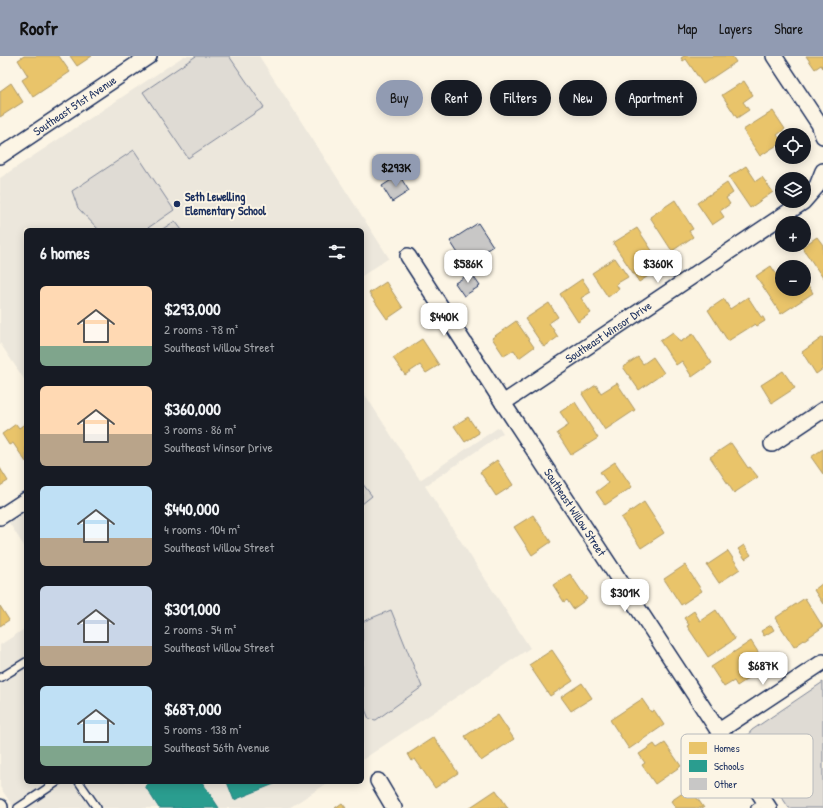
<!DOCTYPE html>
<meta charset="utf-8">
<style>
:root{--surface:#171b24;--page:#242831;--text:#f1f3f6;--muted:#9ea1a6;--accent:#919bb2}
body{margin:0;font-family:"Patrick Hand",sans-serif;background:var(--page);color:var(--text);height:100vh;display:flex;flex-direction:column;font-size:15px;white-space:nowrap}
*{box-sizing:border-box;margin:0}
p{font-size:13px;color:var(--muted)}
.icon{flex:none;width:22px;height:22px;fill:none;stroke:currentColor;stroke-width:2;stroke-linecap:round;stroke-linejoin:round}
.map{position:relative;flex:1;overflow:hidden}
.drawer{position:absolute;left:24px;top:172px;width:340px;height:556px;display:flex;flex-direction:column;background:var(--surface);border-radius:6px;box-shadow:0 2px 10px #0003}
.drawer>*{flex:none}
.banner{position:absolute;left:376px;top:24px;width:380px;height:36px;display:flex;gap:8px}
.fabs{position:absolute;left:775px;top:72px;display:grid;gap:8px}
.fabs a{display:grid;place-items:center;width:36px;height:36px;border-radius:50%;background:var(--surface);box-shadow:0 2px 10px #0003;font-size:20px}
.price{position:absolute;translate:-50% -34px;padding:0 9px;border-radius:8px;background:#fff;color:#222;font-size:13px;line-height:26px;filter:drop-shadow(0 1px 2px #0008)}
.price::after{content:'';position:absolute;left:50%;top:24px;width:12px;height:9px;margin-left:-6px;background:inherit;clip-path:polygon(0 0,100% 0,50% 100%)}
.price.on{background:var(--accent);color:#111}
ul{padding:0;list-style:none}
li{display:flex;align-items:center;gap:12px;height:100px;padding:0 16px}
li span{display:grid;place-items:center;flex:none;width:112px;height:80px;border-radius:6px;color:#555}
li>.icon{margin-inline-start:auto}
span .icon{width:48px;height:48px;fill:#fffc;stroke-width:1}
li b{font-size:17px}
h2{display:flex;justify-content:space-between;align-items:center;height:48px;padding:0 16px;font-size:17px}
.pill{padding:0 14px;border-radius:18px;background:var(--surface);box-shadow:0 2px 10px #0003;font-size:14px;line-height:36px}
.pill.on{background:var(--accent);color:#111}
header{display:flex;align-items:center;gap:24px;box-sizing:border-box;height:56px;padding:0 20px;background:var(--accent);color:#111}
header strong{font-size:19px}
nav{display:flex;gap:22px;margin-inline-start:auto;font-size:14px}
.map>svg:first-child{display:block}
</style>
<header>
<strong>Roofr</strong>
<nav><a>Map</a><a>Layers</a><a>Share</a></nav>
</header>
<div class="map">
<svg width="823" height="752" viewBox="0 0 823 752">
<rect width="100%" height="100%" fill="#fcf5e5"/>
<filter id="ink" filterUnits="userSpaceOnUse"><feTurbulence type="fractalNoise" baseFrequency=".025" numOctaves="2"/><feDisplacementMap in="SourceGraphic" scale="8" xChannelSelector="R" yChannelSelector="G"/><feConvolveMatrix kernelMatrix="1 2 1 2 8 2 1 2 1" color-interpolation-filters="sRGB"/></filter>
<g filter="url(#ink)">
<!-- built -->
<g fill="#ece7dc">
<path d="M 184,0 L 259,0 L 389,202 L 362,220 L 362,174 L 26,174 L 26,326 L 0,287 L 0,122 Z"/>
<path d="M 362,334 L 420,424 L 499,371 L 503,377 L 425,430 L 530,592 L 362,704 Z"/>
<path d="M 26,453 L 26,493 L 8,465 Z"/>
<path d="M 26,572 L 26,726 L 329,726 L 289,752 L 14,752 L 0,731 L 0,589 Z"/>
</g>
<!-- green -->
<g fill="#dfdbd4" stroke="#7d8599">
<path d="M 196,0 L 229,0 L 264,51 L 188,102 L 143,36 Z"/>
<path d="M 134,94 L 174,154 L 145,174 L 99,174 L 78,152 L 72,135 Z"/>
<path d="M 175,165 L 182,174 L 161,174 Z"/>
<path d="M 362,427 L 372,440 L 362,448 Z"/>
<path d="M 391,554 L 422,631 L 376,664 L 369,663 L 362,646 L 362,566 Z"/>
<path d="M 823,626 L 823,752 L 789,752 L 746,688 L 746,681 L 752,674 Z"/>
</g>
<!-- homes -->
<g fill="#e9c46a" stroke="#ab9766">
<path d="M 24,0 L 59,0 L 70,16 L 33,41 L 22,24 L 28,20 L 18,4 Z"/>
<path d="M 70,0 L 92,0 L 77,10 Z"/>
<path d="M 684,0 L 732,0 L 736,6 L 703,28 L 686,3 L 683,5 L 681,2 Z"/>
<path d="M 806,0 L 823,0 L 823,12 L 821,9 L 815,13 Z"/>
<path d="M 744,25 L 753,39 L 743,46 L 749,54 L 737,62 L 722,39 Z"/>
<path d="M 11,27 L 23,46 L 0,61 L 0,35 Z"/>
<path d="M 773,55 L 785,73 L 777,79 L 782,86 L 760,100 L 743,74 Z"/>
<path d="M 746,110 L 756,125 L 762,121 L 773,136 L 750,152 L 729,121 Z"/>
<path d="M 727,127 L 733,137 L 726,142 L 730,148 L 720,155 L 724,161 L 712,169 L 697,147 Z"/>
<path d="M 675,144 L 693,173 L 689,175 L 693,181 L 672,195 L 650,161 Z"/>
<path d="M 637,172 L 657,202 L 648,209 L 653,217 L 639,226 L 613,187 Z"/>
<path d="M 817,181 L 823,189 L 823,222 L 802,191 Z"/>
<path d="M 615,202 L 628,221 L 616,228 L 619,233 L 608,241 L 592,217 Z"/>
<path d="M 771,210 L 779,222 L 782,219 L 782,233 L 804,233 L 804,223 L 813,237 L 781,258 L 756,220 Z"/>
<path d="M 582,223 L 591,236 L 581,242 L 591,257 L 578,266 L 560,238 Z"/>
<path d="M 386,226 L 403,252 L 387,263 L 369,237 Z"/>
<path d="M 748,241 L 761,261 L 763,261 L 765,265 L 757,270 L 755,268 L 728,285 L 708,254 L 724,243 L 730,253 Z"/>
<path d="M 549,247 L 558,261 L 549,267 L 558,281 L 544,291 L 525,263 Z"/>
<path d="M 516,265 L 534,291 L 519,302 L 514,294 L 504,300 L 492,282 Z"/>
<path d="M 673,276 L 680,286 L 693,278 L 712,307 L 692,321 L 682,305 L 676,309 L 660,285 Z"/>
<path d="M 823,281 L 823,313 L 816,318 L 802,296 Z"/>
<path d="M 422,283 L 439,309 L 426,317 L 420,309 L 405,319 L 393,302 Z"/>
<path d="M 638,301 L 643,308 L 653,301 L 664,317 L 639,334 L 623,311 Z"/>
<path d="M 783,315 L 795,332 L 772,347 L 761,329 Z"/>
<path d="M 617,327 L 635,354 L 605,374 L 582,338 L 596,329 L 601,337 Z"/>
<path d="M 575,346 L 598,382 L 571,399 L 557,377 L 569,369 L 560,356 Z"/>
<path d="M 468,361 L 479,377 L 465,386 L 454,370 Z"/>
<path d="M 26,367 L 26,406 L 13,387 L 9,389 L 2,378 L 16,368 L 19,372 Z"/>
<path d="M 731,387 L 748,412 L 750,411 L 758,421 L 734,437 L 710,401 Z"/>
<path d="M 823,393 L 823,418 L 811,401 Z"/>
<path d="M 497,404 L 513,429 L 496,440 L 480,416 Z"/>
<path d="M 615,406 L 632,431 L 605,449 L 596,436 L 608,427 L 600,416 Z"/>
<path d="M 0,412 L 8,425 L 0,430 Z"/>
<path d="M 644,446 L 664,477 L 641,492 L 621,462 Z"/>
<path d="M 533,459 L 551,486 L 532,499 L 514,471 Z"/>
<path d="M 744,489 L 751,499 L 745,503 L 738,493 Z"/>
<path d="M 728,495 L 740,513 L 719,527 L 707,509 Z"/>
<path d="M 685,509 L 702,535 L 681,549 L 664,523 Z"/>
<path d="M 570,518 L 587,543 L 573,553 L 567,544 L 564,546 L 553,529 Z"/>
<path d="M 823,527 L 823,548 L 814,534 Z"/>
<path d="M 805,542 L 823,571 L 794,591 L 775,562 Z"/>
<path d="M 0,550 L 9,564 L 0,570 Z"/>
<path d="M 716,554 L 735,583 L 708,601 L 687,570 L 689,569 L 684,562 L 694,555 L 700,565 Z"/>
<path d="M 771,569 L 774,574 L 764,580 L 761,575 Z"/>
<path d="M 751,585 L 767,610 L 737,630 L 734,625 L 724,631 L 711,611 Z"/>
<path d="M 552,594 L 573,625 L 550,640 L 529,609 Z"/>
<path d="M 582,627 L 592,642 L 571,655 L 561,641 Z"/>
<path d="M 642,643 L 651,656 L 654,654 L 664,669 L 629,693 L 610,664 Z"/>
<path d="M 498,659 L 514,683 L 481,705 L 465,680 Z"/>
<path d="M 434,681 L 458,717 L 435,732 L 415,703 L 412,705 L 408,698 Z"/>
<path d="M 665,687 L 681,710 L 655,728 L 642,709 L 645,707 L 639,698 L 654,688 L 657,692 Z"/>
<path d="M 690,732 L 704,752 L 676,752 L 671,745 Z"/>
<path d="M 496,734 L 508,752 L 469,752 Z"/>
<path d="M 342,747 L 346,752 L 335,752 Z"/>
</g>
<!-- schools -->
<g fill="#2a9d8f" stroke="#267c80">
<path d="M 151,726 L 202,726 L 219,752 L 159,752 L 145,730 Z"/>
<path d="M 227,726 L 279,726 L 234,744 Z"/>
</g>
<!-- building -->
<g fill="#c8c7c6" stroke="#1b2f5e">
<path d="M 399,119 L 409,135 L 392,146 L 382,130 Z"/>
<path d="M 478,167 L 493,190 L 465,208 L 450,185 Z"/>
<path d="M 471,217 L 480,230 L 464,240 L 455,227 Z"/>
</g>
<g fill="none" stroke-linecap="round" stroke-linejoin="round">
<!-- lane casing -->
<g stroke="#1b2f5e" stroke-width="10">
<g id="lane">
<path d="M 0,622 L 26,606"/>
<path d="M 79,726 L 97,752"/>
<path d="M 18,752 L 57,726"/>
<path d="M 755,752 L 765,746"/>
</g>
</g>
<!-- street casing -->
<g stroke="#1b2f5e" stroke-width="18">
<g id="street">
<path d="M 774,0 L 819,68 L 823,80"/>
<path id="s1" d="M 0,100 L 149,0"/>
<path id="s2" d="M 408,200 L 503,347 L 769,752"/>
<path id="s3" d="M 503,347 L 803,146 L 817,130 L 823,115"/>
<path d="M 772,388 L 823,354"/>
<path d="M 0,461 L 26,444"/>
<path d="M 719,675 L 823,606"/>
<path d="M 378,725 L 394,752"/>
<path d="M 0,751 L 0,752"/>
</g>
</g>
<!-- lane -->
<use href="#lane" stroke="#fcf5e5" stroke-width="7"/>
<!-- street -->
<use href="#street" stroke="#fcf5e5" stroke-width="15"/>
</g>
</g>
<!-- markers -->
<circle fill="#1b2f5e" stroke="#fcf5e5" stroke-width="1.5" cx="177" cy="148" r="4"/>
<g text-anchor="middle" stroke-width="4" stroke-linejoin="round" paint-order="stroke">
<!-- street labels -->
<g font-size="12" fill="#1b2f5e" stroke="#fcf5e5">
<text dy="4" stroke="none"><textPath href="#s1" startOffset="90">Southeast 51st Avenue</textPath></text>
<text dy="4" stroke="none"><textPath href="#s3" startOffset="127">Southeast Winsor Drive</textPath></text>
<text dy="4" stroke="none"><textPath href="#s2" startOffset="306">Southeast Willow Street</textPath></text>
</g>
<!-- poi labels -->
<g font-size="12" font-weight="bold" fill="#1b2f5e" stroke="#fcf5e5" text-anchor="start">
<text x="185" y="145">Seth Lewelling<tspan x="185" dy="14">Elementary School</tspan></text>
</g>
</g>
<!-- legend -->
<rect x="681" y="678" width="132" height="64" rx="6" fill="#fcf5e5" stroke="#b8babc" stroke-width="1"/>
<rect x="689" y="686" width="18" height="12" fill="#e9c46a"/>
<rect x="689" y="704" width="18" height="12" fill="#2a9d8f"/>
<rect x="689" y="722" width="18" height="12" fill="#c8c7c6"/>
<g font-size="11" fill="#1b2f5e">
<text x="714" y="696">Homes</text>
<text x="714" y="714">Schools</text>
<text x="714" y="732">Other</text>
</g>
</svg>
<div class="fabs">
<a><svg class="icon" aria-label="locate" viewBox="0 0 24 24"><circle cx="12" cy="12" r="6"/><path d="M12 2v4M12 18v4M2 12h4M18 12h4"/></svg></a>
<a><svg class="icon" aria-label="layers" viewBox="0 0 24 24"><path d="M12 4l9 5-9 5-9-5zM3 14l9 5 9-5"/></svg></a>
<a>+</a>
<a>−</a>
</div>
<b class="price on" style="left:396px;top:132px">$293K</b>
<b class="price" style="left:468px;top:228px">$586K</b>
<b class="price" style="left:658px;top:228px">$360K</b>
<b class="price" style="left:444px;top:281px">$440K</b>
<b class="price" style="left:625px;top:557px">$301K</b>
<b class="price" style="left:763px;top:630px">$687K</b>
<div class="banner">
<a class="pill on">Buy</a>
<a class="pill">Rent</a>
<a class="pill">Filters</a>
<a class="pill">New</a>
<a class="pill">Apartment</a>
</div>
<section class="drawer">
<h2>6 homes<svg class="icon" aria-label="filters" viewBox="0 0 24 24"><path d="M4 7h16M4 17h16"/><circle cx="9" cy="7" r="2"/><circle cx="15" cy="17" r="2"/></svg></h2>
<ul>
<li><span style="background:linear-gradient(#ffd9b3 75%,#7fa58c 0)"><svg class="icon" aria-label="home" viewBox="0 0 24 24"><path d="M3 11l9-7 9 7M6 9v11h12V9"/></svg></span><div><b>$293,000</b><p>2 rooms · 78 m²</p><p>Southeast Willow Street</p></div></li>
<li><span style="background:linear-gradient(#ffd9b3 60%,#b9a48a 0)"><svg class="icon" aria-label="home" viewBox="0 0 24 24"><path d="M3 11l9-7 9 7M6 9v11h12V9"/></svg></span><div><b>$360,000</b><p>3 rooms · 86 m²</p><p>Southeast Winsor Drive</p></div></li>
<li><span style="background:linear-gradient(#bfe0f5 65%,#b9a48a 0)"><svg class="icon" aria-label="home" viewBox="0 0 24 24"><path d="M3 11l9-7 9 7M6 9v11h12V9"/></svg></span><div><b>$440,000</b><p>4 rooms · 104 m²</p><p>Southeast Willow Street</p></div></li>
<li><span style="background:linear-gradient(#c9d6e8 75%,#b9a48a 0)"><svg class="icon" aria-label="home" viewBox="0 0 24 24"><path d="M3 11l9-7 9 7M6 9v11h12V9"/></svg></span><div><b>$301,000</b><p>2 rooms · 54 m²</p><p>Southeast Willow Street</p></div></li>
<li><span style="background:linear-gradient(#bfe0f5 75%,#7fa58c 0)"><svg class="icon" aria-label="home" viewBox="0 0 24 24"><path d="M3 11l9-7 9 7M6 9v11h12V9"/></svg></span><div><b>$687,000</b><p>5 rooms · 138 m²</p><p>Southeast 56th Avenue</p></div></li>
</ul>
</section>
</div>
